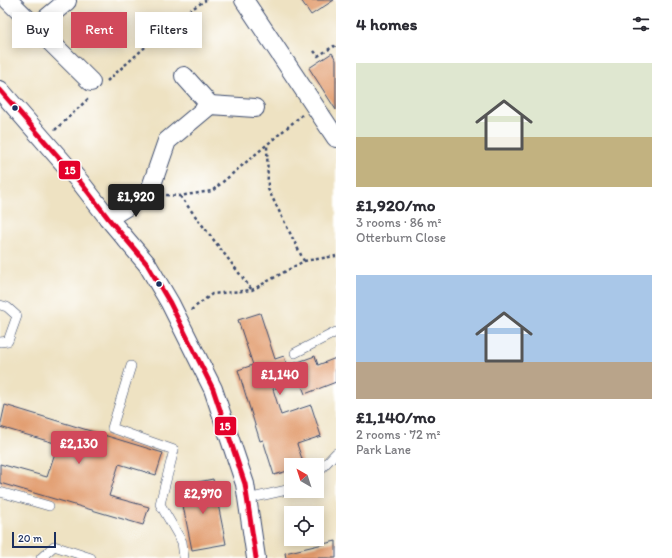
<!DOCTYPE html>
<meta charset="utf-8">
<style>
:root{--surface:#fff;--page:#f7f7f7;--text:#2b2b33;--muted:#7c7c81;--accent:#d1495b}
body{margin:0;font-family:Itim,sans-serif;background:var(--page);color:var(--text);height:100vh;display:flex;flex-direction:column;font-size:15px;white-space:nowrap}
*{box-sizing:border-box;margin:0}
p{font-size:13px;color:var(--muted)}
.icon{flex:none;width:22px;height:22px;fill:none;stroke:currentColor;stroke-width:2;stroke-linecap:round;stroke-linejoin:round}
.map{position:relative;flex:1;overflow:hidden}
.side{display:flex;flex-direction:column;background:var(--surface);width:336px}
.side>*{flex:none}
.banner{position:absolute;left:12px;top:12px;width:264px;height:36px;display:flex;gap:8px}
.needle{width:26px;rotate:321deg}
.tools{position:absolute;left:284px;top:458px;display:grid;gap:8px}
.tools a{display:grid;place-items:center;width:40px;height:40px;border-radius:0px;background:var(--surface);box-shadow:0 2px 10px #0003;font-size:20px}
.scale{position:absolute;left:12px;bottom:10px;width:44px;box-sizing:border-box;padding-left:4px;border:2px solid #1b2f5e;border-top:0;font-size:11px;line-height:14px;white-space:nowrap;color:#1b2f5e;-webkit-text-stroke:3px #fff;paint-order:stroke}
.price{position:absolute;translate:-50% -34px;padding:0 9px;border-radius:4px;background:var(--accent);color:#fff;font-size:13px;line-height:26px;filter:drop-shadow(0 1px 2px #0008)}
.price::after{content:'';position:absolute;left:50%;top:24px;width:12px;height:9px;margin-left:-6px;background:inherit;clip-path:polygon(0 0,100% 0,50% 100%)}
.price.selected{background:#222;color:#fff}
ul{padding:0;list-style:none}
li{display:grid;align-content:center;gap:8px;height:212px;padding:0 20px}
li span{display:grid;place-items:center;height:124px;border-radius:0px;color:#555}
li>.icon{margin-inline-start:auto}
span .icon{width:72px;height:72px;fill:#fffc;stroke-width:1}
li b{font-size:17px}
h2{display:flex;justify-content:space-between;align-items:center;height:48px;padding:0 20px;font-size:17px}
.chip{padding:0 14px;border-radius:0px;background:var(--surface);box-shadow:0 2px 10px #0003;font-size:14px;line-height:36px}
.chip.selected{background:var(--accent);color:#fff}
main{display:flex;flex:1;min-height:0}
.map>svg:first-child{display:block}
</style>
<main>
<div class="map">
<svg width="336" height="558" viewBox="0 0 336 558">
<rect width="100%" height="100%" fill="#fff"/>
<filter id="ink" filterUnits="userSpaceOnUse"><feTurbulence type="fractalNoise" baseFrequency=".025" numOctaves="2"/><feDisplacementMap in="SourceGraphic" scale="8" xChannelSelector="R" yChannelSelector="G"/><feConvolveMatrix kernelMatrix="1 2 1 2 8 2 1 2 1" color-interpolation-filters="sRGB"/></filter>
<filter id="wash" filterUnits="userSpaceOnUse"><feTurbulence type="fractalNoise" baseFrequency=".012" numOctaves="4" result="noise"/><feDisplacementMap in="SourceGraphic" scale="16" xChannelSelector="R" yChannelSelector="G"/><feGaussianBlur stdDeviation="0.9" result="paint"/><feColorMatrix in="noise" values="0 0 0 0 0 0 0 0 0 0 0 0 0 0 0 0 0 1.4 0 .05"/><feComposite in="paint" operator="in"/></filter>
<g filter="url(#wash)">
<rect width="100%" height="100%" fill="#eee2c2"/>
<g id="blocks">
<!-- building -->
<g fill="#e19a6b">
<path d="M 301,0 L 334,0 L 311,15 Z"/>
<path d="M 332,53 L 336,60 L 336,110 L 309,68 Z"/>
<path d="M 260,313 L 275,359 L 284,356 L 287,366 L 315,356 L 318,365 L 336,358 L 336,382 L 305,394 L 300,381 L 273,389 L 281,415 L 311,405 L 321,436 L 297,444 L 304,465 L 291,465 L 291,470 L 274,475 L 263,440 L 260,441 L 238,370 L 253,365 L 238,320 Z"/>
<path d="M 5,405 L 163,453 L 156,475 L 119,464 L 109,496 L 149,507 L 143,525 L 0,483 L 0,464 L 47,477 L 58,444 L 0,427 Z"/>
<path d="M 213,479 L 226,544 L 192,550 L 179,486 Z"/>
<path d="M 336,541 L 336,558 L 286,558 L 285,553 Z"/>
</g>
</g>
</g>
<g filter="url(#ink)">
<use href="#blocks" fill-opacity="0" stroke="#3b4a6d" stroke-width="1"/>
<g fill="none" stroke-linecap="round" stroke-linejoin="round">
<!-- service casing -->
<g stroke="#3b4a6d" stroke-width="10">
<g id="service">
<path d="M 0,305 L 7,307 L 17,316 L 8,341 L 0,342"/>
<path d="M 295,353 L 336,332"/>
<path d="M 131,366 L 112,428 L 174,450 L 160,504 L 182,542 L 184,558"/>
<path d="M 317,473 L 336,453"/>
<path d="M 0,492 L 49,506"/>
<path d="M 247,499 L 291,489"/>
<path d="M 41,558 L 54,546 L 91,558"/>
</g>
</g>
<!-- minor casing -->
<g stroke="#3b4a6d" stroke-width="20">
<g id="minor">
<path d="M 8,0 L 91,82"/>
<path d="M 244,0 L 336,138"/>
<path d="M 36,27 L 67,1"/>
<path d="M 184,76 L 210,105"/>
<path d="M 0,90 L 81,183 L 108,218 L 147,264 L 170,303 L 213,389 L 245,484 L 256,558"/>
<path d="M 108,218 L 149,193 L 167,141 L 210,105 L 255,108"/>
</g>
</g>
<!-- path -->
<g stroke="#3b4a6d" stroke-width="2.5" stroke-dasharray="3 3" stroke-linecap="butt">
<path d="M 314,51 L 318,56 L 334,46 L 336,48"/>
<path d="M 107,81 L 179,17 L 206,0"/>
<path d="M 55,130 L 89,98"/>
<path d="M 166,195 L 179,196 L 212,191 L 302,115"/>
<path d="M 180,196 L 252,290"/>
<path d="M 304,261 L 336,256"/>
<path d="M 191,310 L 212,294 L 252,290 L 304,261 L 268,189 L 267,144"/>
</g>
<!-- service -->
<use href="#service" stroke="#fff" stroke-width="9"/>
<!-- minor -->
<use href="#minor" stroke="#fff" stroke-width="18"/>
<!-- bus-1 casing -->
<g stroke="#fff" stroke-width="8">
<path id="bus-1" d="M 0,90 L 81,183 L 108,218 L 147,264 L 170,303 L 213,389 L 245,484 L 256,558"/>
</g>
<!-- bus-1 -->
<use href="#bus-1" stroke="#e4002b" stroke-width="5"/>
</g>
</g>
<!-- markers -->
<g fill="#1b2f5e" stroke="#fff" stroke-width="1.5">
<circle cx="15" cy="108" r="3.5"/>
<circle cx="159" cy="284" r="3.5"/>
</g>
<g stroke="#fff" stroke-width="1.5">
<rect x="58" y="160" width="23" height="20" rx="4" fill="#e4002b"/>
<rect x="214" y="416" width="23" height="20" rx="4" fill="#e4002b"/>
</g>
<g font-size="11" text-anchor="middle" font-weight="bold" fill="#fff">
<text x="70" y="174">15</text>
<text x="225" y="430">15</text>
</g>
</svg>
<div class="tools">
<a><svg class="needle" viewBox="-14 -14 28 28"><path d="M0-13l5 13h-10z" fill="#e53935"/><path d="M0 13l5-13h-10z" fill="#7c7c81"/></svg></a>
<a><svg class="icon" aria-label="locate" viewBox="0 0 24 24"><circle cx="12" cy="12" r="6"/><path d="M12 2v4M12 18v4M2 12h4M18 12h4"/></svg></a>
</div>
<div class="scale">20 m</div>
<b class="price selected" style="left:136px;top:218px">£1,920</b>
<b class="price" style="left:280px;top:396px">£1,140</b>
<b class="price" style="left:79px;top:465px">£2,130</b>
<b class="price" style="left:203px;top:515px">£2,970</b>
<div class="banner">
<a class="chip">Buy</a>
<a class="chip selected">Rent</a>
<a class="chip">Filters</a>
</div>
</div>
<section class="side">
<h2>4 homes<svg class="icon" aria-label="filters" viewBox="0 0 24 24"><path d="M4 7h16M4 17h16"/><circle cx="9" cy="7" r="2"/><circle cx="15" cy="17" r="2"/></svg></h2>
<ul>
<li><span style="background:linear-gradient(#dfe7d0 60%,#c2b280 0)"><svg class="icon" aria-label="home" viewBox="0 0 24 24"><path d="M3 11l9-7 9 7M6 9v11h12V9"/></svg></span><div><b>£1,920/mo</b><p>3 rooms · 86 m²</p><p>Otterburn Close</p></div></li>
<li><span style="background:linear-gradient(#a9c7e8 70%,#b9a48a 0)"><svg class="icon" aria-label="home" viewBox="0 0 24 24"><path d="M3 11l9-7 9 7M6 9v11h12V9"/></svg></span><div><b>£1,140/mo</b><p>2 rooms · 72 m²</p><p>Park Lane</p></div></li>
</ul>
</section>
</main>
